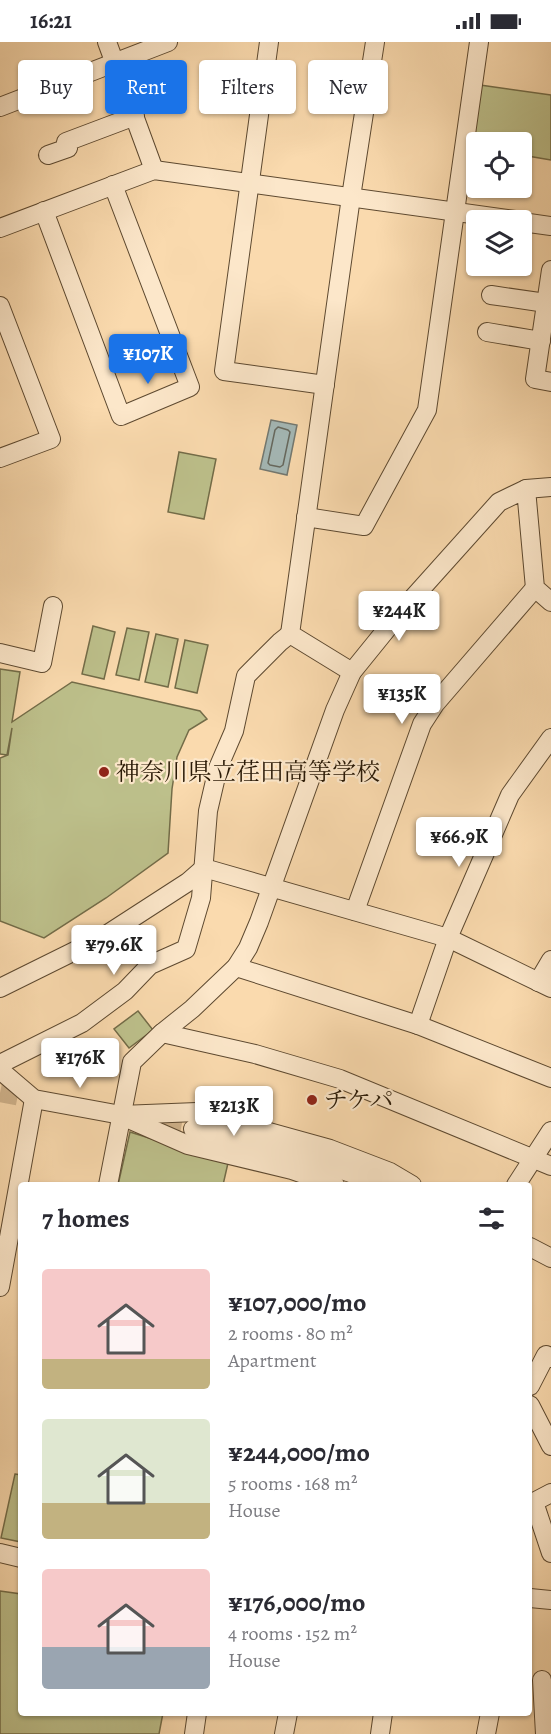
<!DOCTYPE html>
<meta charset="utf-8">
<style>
:root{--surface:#fff;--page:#f2f2f3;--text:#2b2b33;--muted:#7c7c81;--accent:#1a73e8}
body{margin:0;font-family:Alegreya,"Noto Serif JP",serif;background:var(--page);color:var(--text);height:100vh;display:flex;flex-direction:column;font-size:22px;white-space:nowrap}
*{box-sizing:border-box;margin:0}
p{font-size:20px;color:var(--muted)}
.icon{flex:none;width:33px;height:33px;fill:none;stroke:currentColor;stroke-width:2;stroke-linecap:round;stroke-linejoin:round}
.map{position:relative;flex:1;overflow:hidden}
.panel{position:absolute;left:18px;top:1140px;width:514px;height:534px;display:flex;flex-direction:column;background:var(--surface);border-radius:6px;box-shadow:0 2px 4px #0004}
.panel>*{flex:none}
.hud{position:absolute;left:18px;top:18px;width:516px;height:54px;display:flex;gap:12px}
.controls{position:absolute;left:466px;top:90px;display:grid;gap:12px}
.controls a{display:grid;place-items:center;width:66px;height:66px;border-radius:6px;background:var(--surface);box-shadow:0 2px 4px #0004;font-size:30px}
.price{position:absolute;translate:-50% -51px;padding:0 14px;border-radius:6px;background:#fff;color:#222;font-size:20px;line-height:39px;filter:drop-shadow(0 2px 3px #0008)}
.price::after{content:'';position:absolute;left:50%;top:36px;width:18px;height:14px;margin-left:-9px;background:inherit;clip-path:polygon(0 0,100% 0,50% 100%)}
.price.selected{background:var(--accent);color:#fff}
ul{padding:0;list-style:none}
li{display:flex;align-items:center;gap:18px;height:150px;padding:0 24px}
li span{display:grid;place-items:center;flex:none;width:168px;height:120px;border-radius:6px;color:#555}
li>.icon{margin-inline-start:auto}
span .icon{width:72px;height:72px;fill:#fffc;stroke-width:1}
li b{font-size:26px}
h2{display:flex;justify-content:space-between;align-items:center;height:72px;padding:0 24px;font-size:26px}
.chip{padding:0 21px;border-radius:6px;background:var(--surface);box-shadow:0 2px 4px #0004;font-size:21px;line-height:54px}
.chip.selected{background:var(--accent);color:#fff}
.status{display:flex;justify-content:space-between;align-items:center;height:42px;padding:0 30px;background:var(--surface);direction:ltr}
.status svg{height:16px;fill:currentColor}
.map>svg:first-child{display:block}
</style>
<div class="status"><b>16:21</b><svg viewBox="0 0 49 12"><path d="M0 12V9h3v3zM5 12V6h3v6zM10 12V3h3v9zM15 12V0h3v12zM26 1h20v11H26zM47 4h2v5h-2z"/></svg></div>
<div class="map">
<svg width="551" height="1692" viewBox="0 0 551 1692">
<rect width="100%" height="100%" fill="#fadaae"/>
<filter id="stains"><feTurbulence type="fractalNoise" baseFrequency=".00333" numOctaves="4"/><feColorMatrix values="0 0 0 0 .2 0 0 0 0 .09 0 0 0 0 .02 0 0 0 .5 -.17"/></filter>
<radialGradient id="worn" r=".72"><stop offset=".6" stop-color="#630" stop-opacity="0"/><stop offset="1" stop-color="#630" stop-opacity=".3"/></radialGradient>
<!-- green -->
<g fill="#bdc08b" stroke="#736c48" stroke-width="1.5">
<path d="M 480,43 L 551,53 L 551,118 L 522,113 L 522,100 L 477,100 L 477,106 L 471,105 Z"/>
<path d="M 179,410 L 216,417 L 204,477 L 168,470 Z"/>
<path d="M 93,584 L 115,590 L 104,637 L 82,632 Z"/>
<path d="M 127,586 L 149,590 L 139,638 L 116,633 Z"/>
<path d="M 156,592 L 178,597 L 168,645 L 145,640 Z"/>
<path d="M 185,598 L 208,603 L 197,651 L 175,646 Z"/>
<path d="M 0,627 L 20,630 L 12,680 L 72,640 L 200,669 L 207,677 L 189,688 L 177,715 L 172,747 L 168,811 L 106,856 L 44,896 L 0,879 L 0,716 L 8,713 L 12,686 L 7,713 L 0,712 Z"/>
<path d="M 138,969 L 153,988 L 129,1006 L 114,987 Z"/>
<path d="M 130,1090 L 228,1121 L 223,1143 L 118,1143 Z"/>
<path d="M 15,1432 L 21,1433 L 21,1500 L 1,1496 Z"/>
<path d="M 0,1549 L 21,1552 L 21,1671 L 163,1671 L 159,1692 L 0,1692 Z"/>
</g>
<!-- water -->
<path fill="#a4b8b6" stroke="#737870" stroke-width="1.5" d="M 271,378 L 297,383 L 287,433 L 260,427 Z"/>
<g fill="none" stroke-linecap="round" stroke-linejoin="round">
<!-- shore -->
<path stroke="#66685e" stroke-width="1.5" d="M 278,385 L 288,388 L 290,390 L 283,423 L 280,425 L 270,423 L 268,421 L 275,388 Z"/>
<!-- minor-tunnel -->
<g stroke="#d0b38c" stroke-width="18" stroke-dasharray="18 9" stroke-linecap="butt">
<path d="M 0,1051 L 40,1059"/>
<path d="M 137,1077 L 193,1087"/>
</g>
<!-- minor casing -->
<g stroke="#5d4930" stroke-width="20">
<g id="minor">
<path d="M 107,0 L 154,128"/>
<path d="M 269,0 L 224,329 L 325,343"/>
<path d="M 0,65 L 168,0"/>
<path d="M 48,113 L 68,106 L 66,100 L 135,74"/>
<path d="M 44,169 L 121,374 L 190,345 L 113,143"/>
<path d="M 522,180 L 551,184"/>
<path d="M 0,186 L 154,128 L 515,178"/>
<path d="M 551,228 L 535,337 L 551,340"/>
<path d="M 491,253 L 546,261"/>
<path d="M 0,264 L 51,397 L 0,416"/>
<path d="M 487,290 L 541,299"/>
<path d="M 526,447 L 551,445"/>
<path d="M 306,475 L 364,484 L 427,368 L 479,0"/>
<path d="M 0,611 L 42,621 L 53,564"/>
<path d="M 352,630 L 290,592 L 351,155 L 375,0"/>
<path d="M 355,869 L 422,682 L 435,662 L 535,546"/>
<path d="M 236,925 L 418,983 L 551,1036"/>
<path d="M 538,940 L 551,918"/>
<path d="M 0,946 L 103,895 L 188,840 L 204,826 L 448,896 L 551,946"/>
<path d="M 418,983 L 448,896 L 510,753 L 551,696"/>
<path d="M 162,991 L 255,1012 L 340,1037 L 551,1124"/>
<path d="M 0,1022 L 82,981 L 125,949 L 150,923 L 186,907 L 201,856 L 208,769 L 218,726 L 234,689 L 246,634 L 280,600 L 290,592"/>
<path d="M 0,1028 L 34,1057 L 121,1073 L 197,1070 L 330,1107 L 390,1130 L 412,1143"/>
<path d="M 124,1075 L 188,1103 L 292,1128 L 335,1143"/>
<path d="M 193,1087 C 257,1103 322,1119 384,1143"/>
<path d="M 108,1143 L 132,1020 L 162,991 L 192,967 L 236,925 L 248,906 L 259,880 L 335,668 L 352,630 L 403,567 L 499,460 L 526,447 L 535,546 L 551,560"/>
<path d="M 516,1143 L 551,1089"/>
<path d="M 530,1205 L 551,1216"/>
<path d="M 0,1245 L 34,1057"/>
<path d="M 530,1344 L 546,1313 L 551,1316"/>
<path d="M 530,1363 L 551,1404"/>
<path d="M 534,1460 L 551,1511"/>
<path d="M 530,1462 L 551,1451"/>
<path d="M 0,1511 L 21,1516"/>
<path d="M 530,1556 L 551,1558"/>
<path d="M 542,1638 L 545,1692"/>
<path d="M 194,1692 L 197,1671"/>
<path d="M 284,1692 L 288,1671"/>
<path d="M 380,1692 L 383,1671"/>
<path d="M 486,1692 L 490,1671"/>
</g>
</g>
<!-- minor -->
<use href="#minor" stroke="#fce7ca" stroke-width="18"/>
</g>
<!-- markers -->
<g fill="#8f2418" stroke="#fce7ca" stroke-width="2">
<circle cx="104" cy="730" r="6"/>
<circle cx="312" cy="1058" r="6"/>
</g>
<g text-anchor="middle" stroke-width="4.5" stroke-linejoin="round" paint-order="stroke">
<!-- poi labels -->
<g font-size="24" fill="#291906" stroke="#fce7ca" text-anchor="start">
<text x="116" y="738">神奈川県立荏田高等学校</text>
<text x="324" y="1066">チケパ</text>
</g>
</g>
<rect width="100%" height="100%" filter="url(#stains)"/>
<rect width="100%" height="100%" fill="url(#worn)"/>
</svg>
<div class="controls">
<a><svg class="icon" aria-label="locate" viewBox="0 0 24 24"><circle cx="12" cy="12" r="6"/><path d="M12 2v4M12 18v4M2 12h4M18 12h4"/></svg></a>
<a><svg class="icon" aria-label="layers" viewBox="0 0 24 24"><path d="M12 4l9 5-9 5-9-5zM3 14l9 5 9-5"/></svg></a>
</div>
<b class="price selected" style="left:148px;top:343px">¥107K</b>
<b class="price" style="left:399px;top:600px">¥244K</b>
<b class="price" style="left:402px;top:683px">¥135K</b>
<b class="price" style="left:459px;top:826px">¥66.9K</b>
<b class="price" style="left:114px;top:934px">¥79.6K</b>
<b class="price" style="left:80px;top:1047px">¥176K</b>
<b class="price" style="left:234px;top:1095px">¥213K</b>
<div class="hud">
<a class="chip">Buy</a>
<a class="chip selected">Rent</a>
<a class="chip">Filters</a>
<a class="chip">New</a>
</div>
<section class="panel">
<h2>7 homes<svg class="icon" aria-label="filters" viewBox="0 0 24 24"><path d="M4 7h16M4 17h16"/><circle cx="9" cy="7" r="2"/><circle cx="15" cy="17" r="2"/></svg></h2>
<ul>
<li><span style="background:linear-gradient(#f6c9c9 75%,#c2b280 0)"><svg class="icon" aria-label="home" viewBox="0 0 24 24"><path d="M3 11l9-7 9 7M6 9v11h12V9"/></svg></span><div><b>¥107,000/mo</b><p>2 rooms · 80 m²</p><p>Apartment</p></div></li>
<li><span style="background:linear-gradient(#dfe7d0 70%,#c2b280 0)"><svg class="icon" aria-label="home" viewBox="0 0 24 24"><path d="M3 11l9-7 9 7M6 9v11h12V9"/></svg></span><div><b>¥244,000/mo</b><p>5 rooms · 168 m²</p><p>House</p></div></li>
<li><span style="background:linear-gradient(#f6c9c9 65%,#9aa5b1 0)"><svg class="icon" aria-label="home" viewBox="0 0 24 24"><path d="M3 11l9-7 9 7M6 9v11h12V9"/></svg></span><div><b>¥176,000/mo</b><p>4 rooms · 152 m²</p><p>House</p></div></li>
</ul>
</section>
</div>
